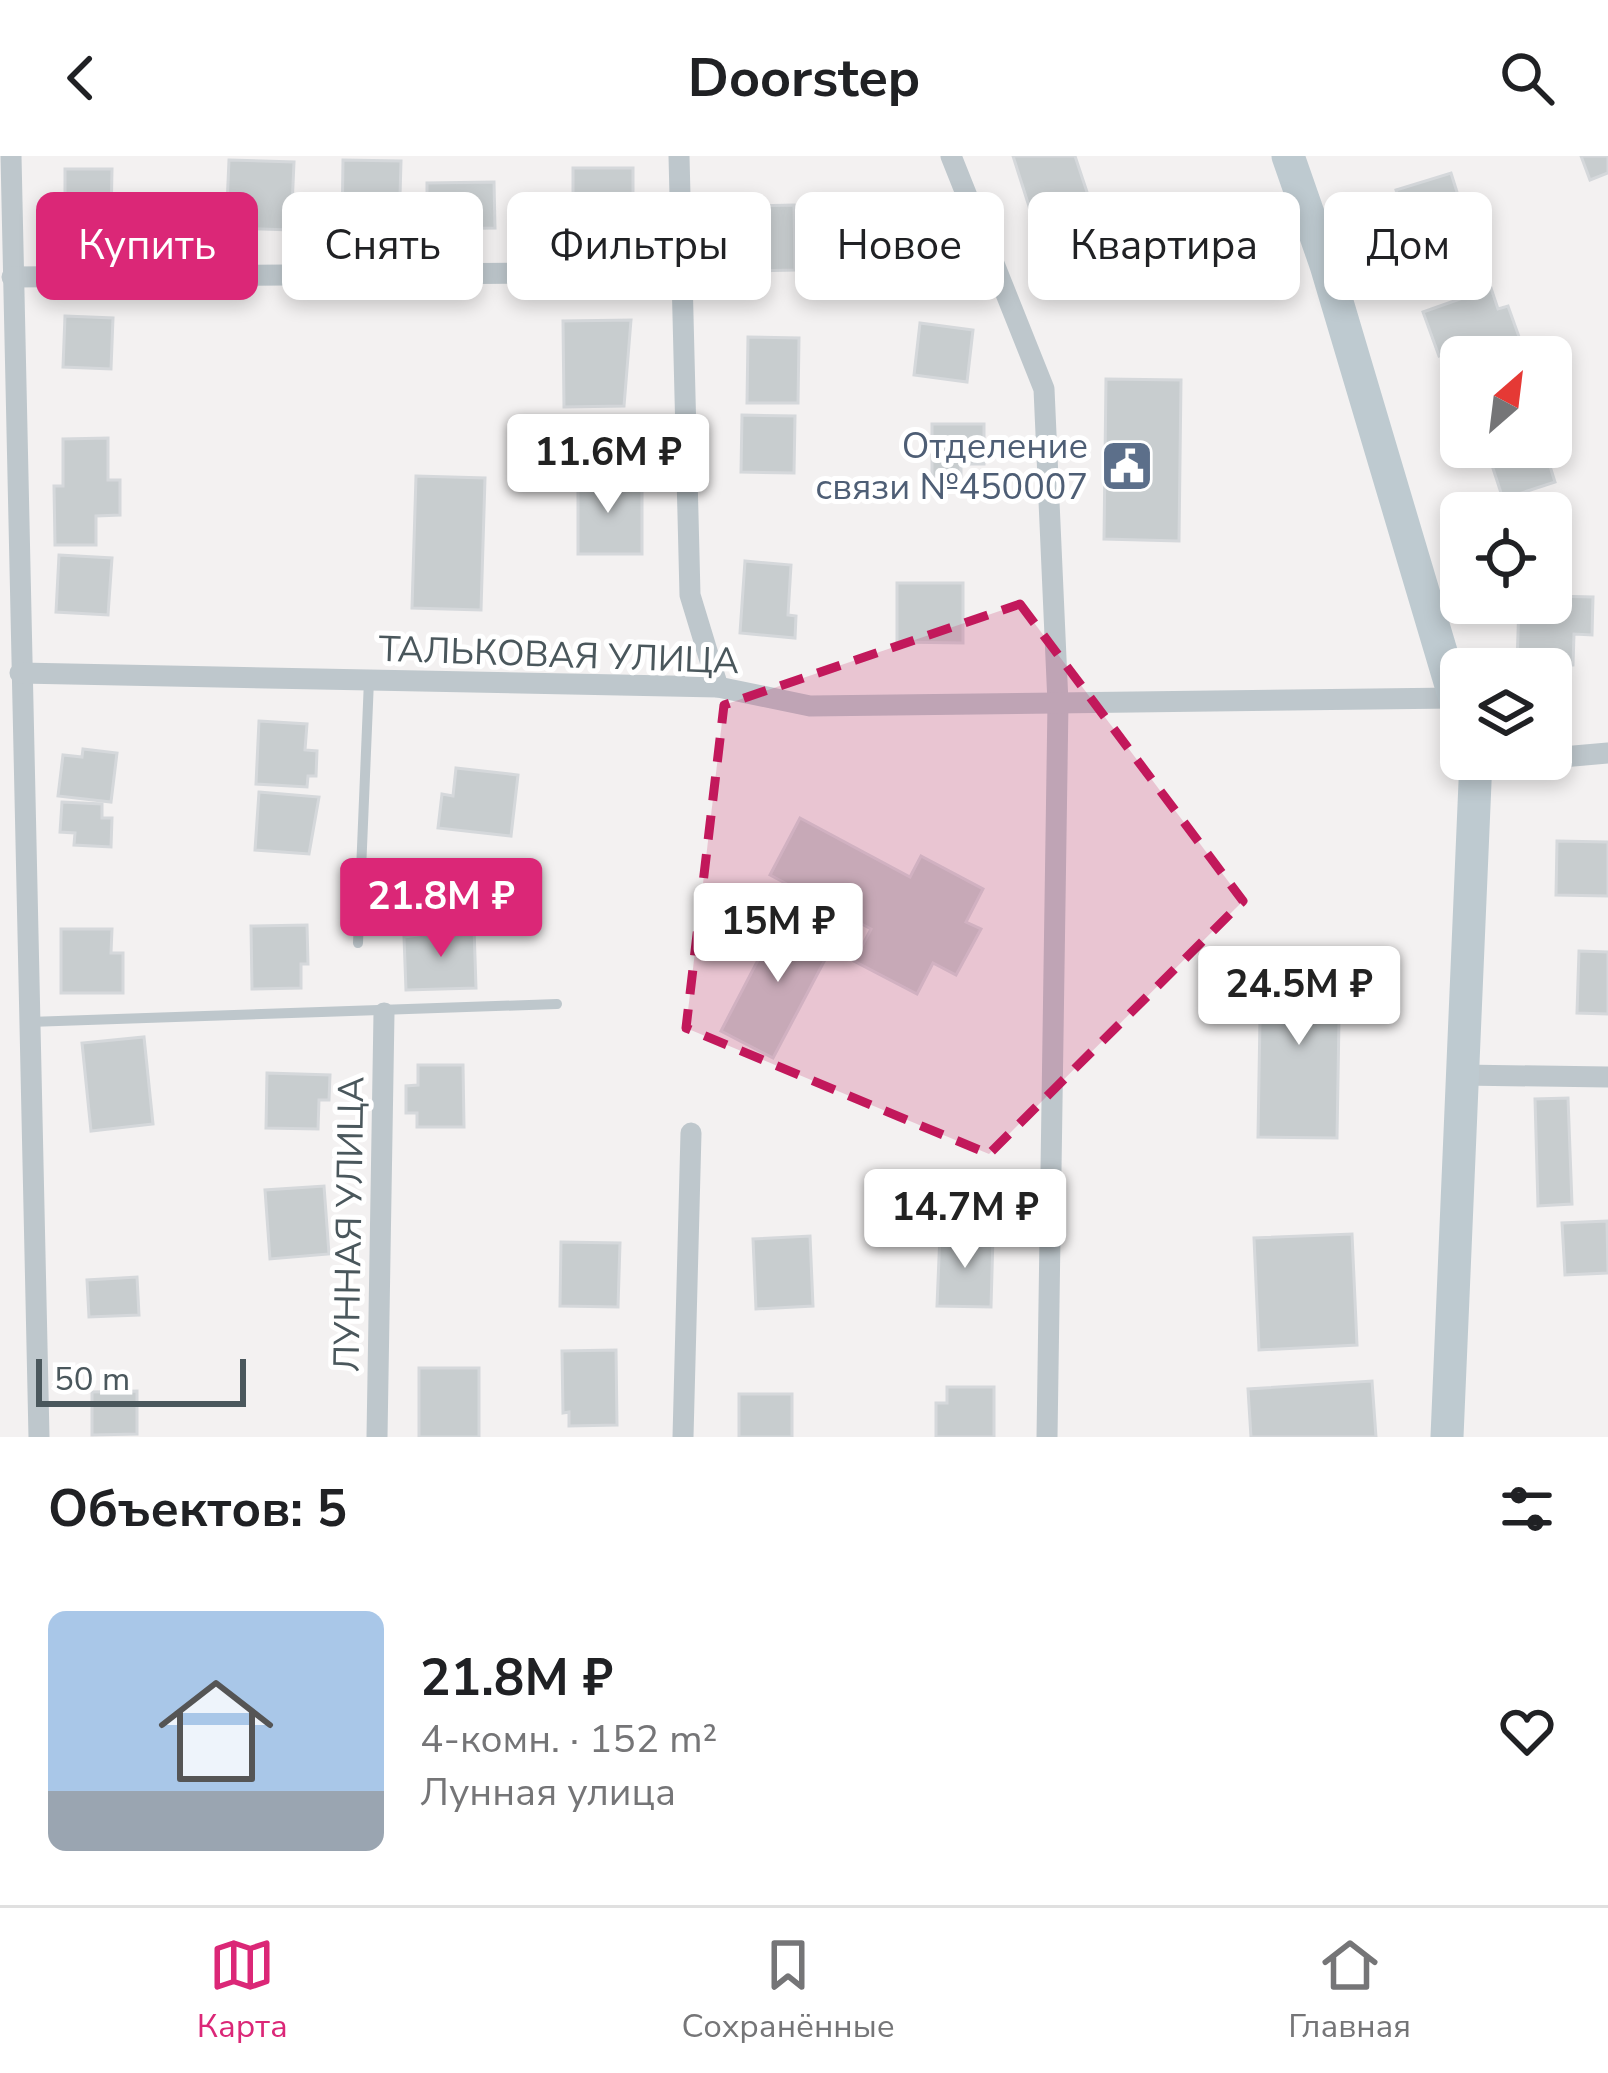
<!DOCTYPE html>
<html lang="ru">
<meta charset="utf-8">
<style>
:root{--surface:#fff;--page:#f6f6f6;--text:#202124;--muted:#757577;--line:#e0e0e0;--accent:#db2777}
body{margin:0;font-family:"Nunito Sans",sans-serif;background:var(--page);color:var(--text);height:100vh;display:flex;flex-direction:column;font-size:45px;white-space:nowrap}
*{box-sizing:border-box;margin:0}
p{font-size:39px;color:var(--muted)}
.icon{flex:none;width:66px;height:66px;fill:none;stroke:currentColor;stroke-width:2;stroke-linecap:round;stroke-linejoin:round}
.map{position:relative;height:1281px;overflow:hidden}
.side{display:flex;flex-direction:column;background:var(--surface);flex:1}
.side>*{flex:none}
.top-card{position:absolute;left:36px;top:36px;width:1536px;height:108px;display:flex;gap:24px}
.needle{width:78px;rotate:28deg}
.buttons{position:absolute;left:1440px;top:180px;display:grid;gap:24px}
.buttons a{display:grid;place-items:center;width:132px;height:132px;border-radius:18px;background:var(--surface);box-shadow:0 6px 18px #0003;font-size:60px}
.scale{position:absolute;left:36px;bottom:30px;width:210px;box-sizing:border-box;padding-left:12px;border:6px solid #4a575c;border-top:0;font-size:33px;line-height:42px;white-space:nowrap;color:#4a575c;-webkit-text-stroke:9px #fff;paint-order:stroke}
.price{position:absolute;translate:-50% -102px;padding:0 27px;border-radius:12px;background:#fff;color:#222;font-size:39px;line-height:78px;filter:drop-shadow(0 3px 6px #0008)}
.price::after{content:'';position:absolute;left:50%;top:72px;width:36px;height:27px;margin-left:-18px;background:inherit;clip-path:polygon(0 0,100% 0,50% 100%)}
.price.current{background:var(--accent);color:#fff}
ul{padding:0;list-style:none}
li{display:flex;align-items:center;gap:36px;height:300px;padding:0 48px}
li span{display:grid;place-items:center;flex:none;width:336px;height:240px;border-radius:18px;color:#555}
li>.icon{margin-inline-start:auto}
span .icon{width:144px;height:144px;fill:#fffc;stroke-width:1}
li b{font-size:51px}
h2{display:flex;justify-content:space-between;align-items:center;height:144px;padding:0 48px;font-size:51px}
.pill{padding:0 42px;border-radius:18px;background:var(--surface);box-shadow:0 6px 18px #0003;font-size:42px;line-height:108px}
.pill.current{background:var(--accent);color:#fff}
header{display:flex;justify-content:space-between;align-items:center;height:156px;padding:0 48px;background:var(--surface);font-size:54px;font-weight:700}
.menu{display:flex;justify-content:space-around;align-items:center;height:168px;border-top:3px solid var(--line);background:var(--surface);font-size:33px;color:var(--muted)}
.menu a{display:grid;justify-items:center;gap:6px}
.menu .current{color:var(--accent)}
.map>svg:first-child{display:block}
</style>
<header><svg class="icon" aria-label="back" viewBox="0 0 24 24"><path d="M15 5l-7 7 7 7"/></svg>Doorstep<svg class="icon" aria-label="search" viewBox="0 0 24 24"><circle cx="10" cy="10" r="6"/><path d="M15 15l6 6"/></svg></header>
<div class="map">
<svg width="1608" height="1281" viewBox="0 0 1608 1281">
<rect width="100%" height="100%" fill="#f3f1f1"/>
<!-- building -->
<g fill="#c8cdcf" stroke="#d5d8db" stroke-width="3">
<path d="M 1013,0 L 1075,0 L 1091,48 L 1034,66 Z"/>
<path d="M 1581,0 L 1608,0 L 1608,17 L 1590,24 Z"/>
<path d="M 229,4 L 294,6 L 291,74 L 226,72 Z"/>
<path d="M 343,4 L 401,5 L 399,75 L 342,74 Z"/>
<path d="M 573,12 L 633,12 L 633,63 L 573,62 Z"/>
<path d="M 65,13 L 112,13 L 111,66 L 65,66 Z"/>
<path d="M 1451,17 L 1473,87 L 1441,97 L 1446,111 L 1422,118 L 1396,34 Z"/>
<path d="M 494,26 L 495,72 L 427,73 L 427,27 Z"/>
<path d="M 794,49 L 795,114 L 744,115 L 744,50 Z"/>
<path d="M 880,62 L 930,72 L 920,122 L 870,111 Z"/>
<path d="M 1491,132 L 1498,153 L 1508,150 L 1523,192 L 1497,201 L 1461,201 L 1456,215 L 1449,196 L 1439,200 L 1423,156 Z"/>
<path d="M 65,160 L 113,162 L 111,213 L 63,211 Z"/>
<path d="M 631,164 L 624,250 L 564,251 L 563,165 Z"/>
<path d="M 920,167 L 973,174 L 967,226 L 914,219 Z"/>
<path d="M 748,181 L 799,182 L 798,247 L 747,247 Z"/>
<path d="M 1106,223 L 1181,224 L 1179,385 L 1104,383 Z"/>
<path d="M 742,259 L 795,260 L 794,317 L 741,316 Z"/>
<path d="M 932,268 L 984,268 L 984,308 L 961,308 L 961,321 L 932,321 Z"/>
<path d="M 108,282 L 108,324 L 120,324 L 120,359 L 96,360 L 96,389 L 55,389 L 54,330 L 63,330 L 63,283 Z"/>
<path d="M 1486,291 L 1544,291 L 1555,326 L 1503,343 Z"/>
<path d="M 578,315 L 612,315 L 612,333 L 642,333 L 642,398 L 578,398 Z"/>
<path d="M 416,320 L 485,322 L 481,454 L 412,452 Z"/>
<path d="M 1556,345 L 1569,423 L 1551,426 L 1551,357 L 1482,357 Z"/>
<path d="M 59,399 L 112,402 L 108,459 L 56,456 Z"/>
<path d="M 745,405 L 791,409 L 788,459 L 796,460 L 795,482 L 740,477 Z"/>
<path d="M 897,427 L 963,427 L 963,487 L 897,486 Z"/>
<path d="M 1551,440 L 1593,441 L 1592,479 L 1574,478 L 1573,509 L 1517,508 L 1519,447 L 1551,447 Z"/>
<path d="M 259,565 L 307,568 L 305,594 L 317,595 L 316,620 L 308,620 L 307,631 L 256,628 Z"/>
<path d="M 83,593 L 117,597 L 111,646 L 58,640 L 63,599 L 82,601 Z"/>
<path d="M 456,612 L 518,619 L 511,680 L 438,672 L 442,638 L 453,640 Z"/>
<path d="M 259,636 L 319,641 L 309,698 L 255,694 Z"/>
<path d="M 62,646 L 102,648 L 102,662 L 112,662 L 111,691 L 74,689 L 75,677 L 60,676 Z"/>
<path d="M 800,662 L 910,721 L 921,700 L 983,733 L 966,766 L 981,773 L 956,819 L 933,807 L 917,838 L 854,805 L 871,773 L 770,719 Z"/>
<path d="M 1557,685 L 1608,686 L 1608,740 L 1556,739 Z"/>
<path d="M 783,756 L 836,783 L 773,902 L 721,875 Z"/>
<path d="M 307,769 L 308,808 L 301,808 L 301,832 L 252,833 L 251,770 Z"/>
<path d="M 474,771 L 476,832 L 406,834 L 404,781 Z"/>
<path d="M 61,773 L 112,773 L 111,797 L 123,797 L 123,837 L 61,837 Z"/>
<path d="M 1579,795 L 1608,796 L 1608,858 L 1577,857 Z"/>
<path d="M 1261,803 L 1340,804 L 1337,982 L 1258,981 Z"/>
<path d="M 144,881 L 153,968 L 91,975 L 82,887 Z"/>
<path d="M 418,909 L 463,909 L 464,971 L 417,971 L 417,957 L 406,957 L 406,930 L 418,929 Z"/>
<path d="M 267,917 L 330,919 L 329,944 L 319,944 L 318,973 L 266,972 Z"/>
<path d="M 1568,942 L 1572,1048 L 1538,1050 L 1535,943 Z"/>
<path d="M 324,1030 L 329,1098 L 270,1103 L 265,1034 Z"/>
<path d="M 1607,1065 L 1608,1117 L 1565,1119 L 1562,1067 Z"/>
<path d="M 940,1078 L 993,1080 L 991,1151 L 937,1150 Z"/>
<path d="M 1352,1078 L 1357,1189 L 1259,1194 L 1254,1082 Z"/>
<path d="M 810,1080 L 813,1150 L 756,1153 L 753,1083 Z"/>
<path d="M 561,1086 L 620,1087 L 618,1151 L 560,1150 Z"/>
<path d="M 137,1121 L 139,1159 L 89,1161 L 87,1124 Z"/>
<path d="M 616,1194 L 617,1269 L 569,1270 L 569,1256 L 563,1257 L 562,1195 Z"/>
<rect x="419" y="1212" width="60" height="69"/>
<path d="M 1372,1225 L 1376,1281 L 1251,1281 L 1248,1233 Z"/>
<path d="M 947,1231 L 994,1231 L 994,1281 L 936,1281 L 936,1247 L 947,1247 Z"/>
<path d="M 137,1235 L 137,1278 L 92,1279 L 92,1236 Z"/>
<rect x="739" y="1238" width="53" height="43"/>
</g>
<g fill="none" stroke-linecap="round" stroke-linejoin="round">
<!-- lane -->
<g stroke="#bec7cc" stroke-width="10">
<path d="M 358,787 L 369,524"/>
<path d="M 29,866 L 557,848"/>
</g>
<!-- street -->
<g stroke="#bec7cc" stroke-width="21">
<path d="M 11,0 L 39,1281"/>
<path d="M 679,0 L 690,439 L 718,531"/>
<path d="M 951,0 L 1044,233 L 1058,547 L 1047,1281"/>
<path d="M 12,121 L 682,116"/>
<path d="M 20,517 L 718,531 L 810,550 L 1454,542"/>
<path d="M 1551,602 L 1608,597"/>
<path d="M 1477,607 L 1533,603"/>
<path d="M 1462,919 L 1608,921"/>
<path d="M 377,1281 L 384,857"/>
<path d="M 683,1281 L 691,977"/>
</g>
<!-- secondary -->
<g stroke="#becad0" stroke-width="33">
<path d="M 1288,0 L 1326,109 L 1461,563"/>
<path d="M 1447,1281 L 1476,603"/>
</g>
</g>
<!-- marked area -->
<path fill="#c2185b" fill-opacity="0.2" stroke="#c2185b" stroke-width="9" stroke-dasharray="24 15" stroke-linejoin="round" d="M 1020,448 L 1243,745 L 989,998 L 686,872 L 724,549 Z"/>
<!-- icons -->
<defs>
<g id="civic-square" transform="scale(2.7)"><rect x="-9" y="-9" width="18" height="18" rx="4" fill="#5c6f8a" stroke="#fff"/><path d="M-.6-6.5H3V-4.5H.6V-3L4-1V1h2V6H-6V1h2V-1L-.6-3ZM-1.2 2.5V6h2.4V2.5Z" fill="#fff"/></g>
</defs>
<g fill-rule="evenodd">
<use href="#civic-square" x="1127" y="310"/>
</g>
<g text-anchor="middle" stroke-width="10" stroke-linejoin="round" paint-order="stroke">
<!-- service labels -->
<g font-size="36" fill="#4e5e75" stroke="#fff" text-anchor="end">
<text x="1088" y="302">Отделение<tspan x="1088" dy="41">связи №450007</tspan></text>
</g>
<!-- street labels -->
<g font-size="36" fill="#4a575c" stroke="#fff">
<text transform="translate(559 498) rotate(2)" y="13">ТАЛЬКОВАЯ УЛИЦА</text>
<text transform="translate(348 1068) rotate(-89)" y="13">ЛУННАЯ УЛИЦА</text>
</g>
</g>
</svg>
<div class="buttons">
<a><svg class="needle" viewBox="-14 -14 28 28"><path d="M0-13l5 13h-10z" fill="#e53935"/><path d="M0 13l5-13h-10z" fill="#757577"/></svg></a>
<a><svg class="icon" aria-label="locate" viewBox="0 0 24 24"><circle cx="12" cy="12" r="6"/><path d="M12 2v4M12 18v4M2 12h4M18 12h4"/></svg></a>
<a><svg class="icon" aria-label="layers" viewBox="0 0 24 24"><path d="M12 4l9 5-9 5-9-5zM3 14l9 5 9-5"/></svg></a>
</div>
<div class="scale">50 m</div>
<b class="price" style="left:608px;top:360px">11.6M ₽</b>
<b class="price current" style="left:441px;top:804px">21.8M ₽</b>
<b class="price" style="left:778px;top:829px">15M ₽</b>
<b class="price" style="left:1299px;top:892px">24.5M ₽</b>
<b class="price" style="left:965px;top:1115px">14.7M ₽</b>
<div class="top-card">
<a class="pill current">Купить</a>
<a class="pill">Снять</a>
<a class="pill">Фильтры</a>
<a class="pill">Новое</a>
<a class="pill">Квартира</a>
<a class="pill">Дом</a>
</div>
</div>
<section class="side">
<h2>Объектов: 5<svg class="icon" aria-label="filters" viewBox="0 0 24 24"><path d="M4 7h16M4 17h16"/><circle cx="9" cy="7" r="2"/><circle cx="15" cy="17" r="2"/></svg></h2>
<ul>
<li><span style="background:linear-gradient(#a9c7e8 75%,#9aa5b1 0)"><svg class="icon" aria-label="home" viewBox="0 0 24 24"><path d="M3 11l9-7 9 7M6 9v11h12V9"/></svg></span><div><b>21.8M ₽</b><p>4-комн. · 152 m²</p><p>Лунная улица</p></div><svg class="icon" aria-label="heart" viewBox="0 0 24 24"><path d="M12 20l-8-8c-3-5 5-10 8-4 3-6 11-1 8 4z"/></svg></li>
</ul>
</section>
<nav class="menu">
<a class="current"><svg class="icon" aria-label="map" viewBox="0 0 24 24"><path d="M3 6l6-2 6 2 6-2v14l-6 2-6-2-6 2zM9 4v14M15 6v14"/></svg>Карта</a>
<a><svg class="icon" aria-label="saved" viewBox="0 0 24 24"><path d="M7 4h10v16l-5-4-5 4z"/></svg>Сохранённые</a>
<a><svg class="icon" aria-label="home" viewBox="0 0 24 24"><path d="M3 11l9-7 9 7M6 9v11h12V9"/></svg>Главная</a>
</nav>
